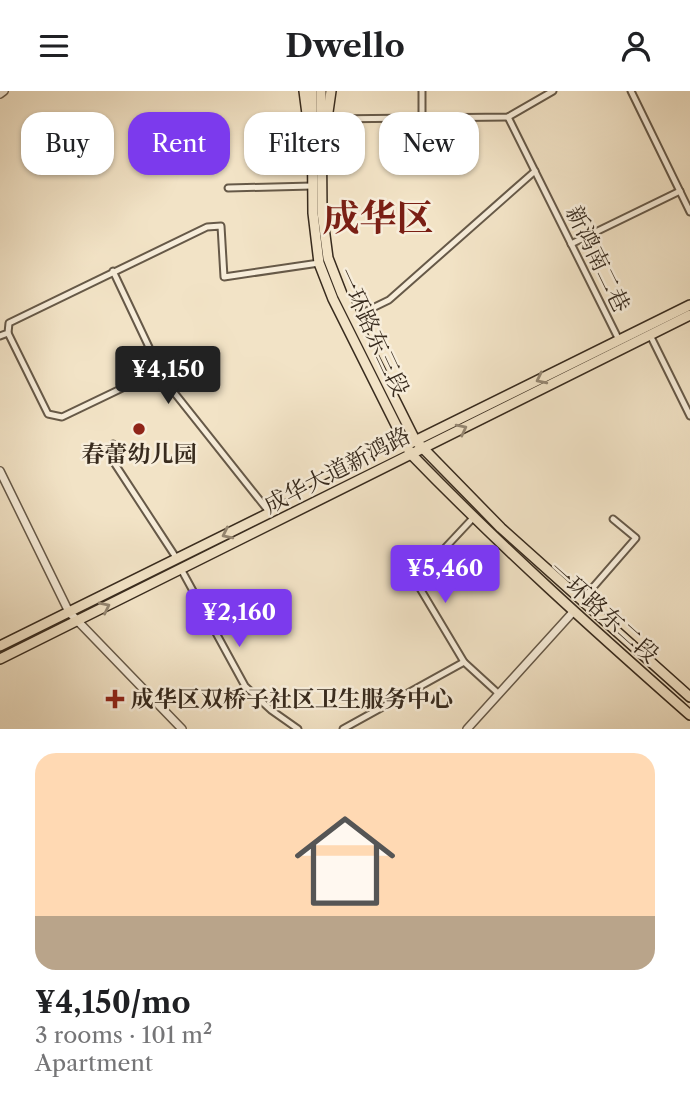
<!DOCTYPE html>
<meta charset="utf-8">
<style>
:root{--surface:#fff;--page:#f2f2f2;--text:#202124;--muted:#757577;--line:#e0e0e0;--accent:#7c3aed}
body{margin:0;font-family:"Libre Caslon Text","Noto Serif SC",serif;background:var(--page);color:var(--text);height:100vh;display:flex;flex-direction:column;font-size:26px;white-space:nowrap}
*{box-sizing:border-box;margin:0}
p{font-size:23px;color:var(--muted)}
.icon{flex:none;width:38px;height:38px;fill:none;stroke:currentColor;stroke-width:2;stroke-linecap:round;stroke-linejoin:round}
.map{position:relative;height:638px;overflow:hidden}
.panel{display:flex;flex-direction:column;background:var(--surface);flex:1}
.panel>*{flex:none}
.banner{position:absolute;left:21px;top:21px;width:649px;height:63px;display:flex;gap:14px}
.price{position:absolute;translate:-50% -60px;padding:0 16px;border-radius:7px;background:var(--accent);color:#fff;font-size:23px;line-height:46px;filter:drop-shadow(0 2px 4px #0008)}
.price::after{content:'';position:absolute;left:50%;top:42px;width:21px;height:16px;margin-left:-10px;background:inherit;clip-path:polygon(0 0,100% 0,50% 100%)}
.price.current{background:#222;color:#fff}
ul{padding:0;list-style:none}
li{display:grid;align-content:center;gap:14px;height:371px;padding:0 35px}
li+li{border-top:2px solid var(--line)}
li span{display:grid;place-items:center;height:217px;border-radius:21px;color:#555}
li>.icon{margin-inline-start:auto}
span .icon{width:126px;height:126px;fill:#fffc;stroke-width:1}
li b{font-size:30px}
.chip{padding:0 24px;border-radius:21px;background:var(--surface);box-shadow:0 2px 5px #0004;font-size:24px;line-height:63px}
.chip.current{background:var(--accent);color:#fff}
header{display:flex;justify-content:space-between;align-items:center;height:91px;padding:0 35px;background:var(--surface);font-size:32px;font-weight:700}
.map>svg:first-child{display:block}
</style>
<header><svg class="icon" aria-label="menu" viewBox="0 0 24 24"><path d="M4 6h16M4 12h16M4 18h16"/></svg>Dwello<svg class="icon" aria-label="person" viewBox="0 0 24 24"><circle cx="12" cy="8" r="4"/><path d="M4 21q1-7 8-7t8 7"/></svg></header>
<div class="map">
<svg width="690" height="638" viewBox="0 0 690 638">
<rect width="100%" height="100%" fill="#f2e3c6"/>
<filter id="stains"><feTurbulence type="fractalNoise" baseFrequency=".00286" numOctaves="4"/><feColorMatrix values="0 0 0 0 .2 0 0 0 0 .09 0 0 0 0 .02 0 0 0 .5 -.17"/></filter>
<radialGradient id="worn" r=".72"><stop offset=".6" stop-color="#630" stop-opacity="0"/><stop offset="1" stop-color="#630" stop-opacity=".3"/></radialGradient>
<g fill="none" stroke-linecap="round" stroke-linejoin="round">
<!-- minor casing -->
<g stroke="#665948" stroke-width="9">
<g id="minor">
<path d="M 422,0 L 422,68"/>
<path d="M 631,0 L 690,121"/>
<path d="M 508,26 L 619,249"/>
<path d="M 328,28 L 508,26 L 553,0"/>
<path d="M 228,97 L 312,95"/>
<path d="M 571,153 L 680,100"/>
<path d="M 113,180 L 165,290 L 270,422"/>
<path d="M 354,226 L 389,209 L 535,80"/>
<path d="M 8,242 L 48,323 L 62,326 L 160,279"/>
<path d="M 650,244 L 690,325"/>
<path d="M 0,245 L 8,242 L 9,232 L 207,136 L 221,135 L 224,186 L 319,172"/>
<path d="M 113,353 L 111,367 L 177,468"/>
<path d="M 473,427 L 415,489 L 464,571 L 499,603"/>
<path d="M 181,478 L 245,595 L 271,619 L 298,638"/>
<path d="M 582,509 L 636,447 L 613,428"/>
<path d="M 343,638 L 464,571"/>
</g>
</g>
<!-- tertiary casing -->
<g stroke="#665948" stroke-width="10">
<g id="tertiary">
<path d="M 0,3 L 4,0"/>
<path d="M 0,380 L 69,521 L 182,638"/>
<path d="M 467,638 L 573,521"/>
</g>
</g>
<!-- primary casing -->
<g stroke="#382b1e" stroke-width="12">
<g id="primary">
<path d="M 304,0 L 307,23"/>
<path d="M 312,0 L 313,122 L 319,172 L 333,208 L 406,354 L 411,363 C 500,455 595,540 690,624"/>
<path d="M 321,0 L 322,121 L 328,167 L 342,203 L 415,349 L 501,437 L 690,606"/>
<path d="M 326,35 L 331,0"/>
<path d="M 0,555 L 690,214"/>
<path d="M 0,568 L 690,224"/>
</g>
</g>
<!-- minor -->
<use href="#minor" stroke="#f7edda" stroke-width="5"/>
<!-- tertiary -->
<use href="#tertiary" stroke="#f7edda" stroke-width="7"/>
<!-- primary -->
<use href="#primary" stroke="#f2e3c6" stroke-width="9"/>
</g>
<!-- one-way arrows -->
<defs><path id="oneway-chevron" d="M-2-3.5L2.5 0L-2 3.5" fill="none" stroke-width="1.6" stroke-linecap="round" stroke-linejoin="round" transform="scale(1.75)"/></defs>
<g stroke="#958772">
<use href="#oneway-chevron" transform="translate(541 288) rotate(154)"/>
<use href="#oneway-chevron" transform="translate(462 338) rotate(-27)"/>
<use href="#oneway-chevron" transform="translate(227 443) rotate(154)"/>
<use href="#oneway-chevron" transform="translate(105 516) rotate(-26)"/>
</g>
<!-- markers -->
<g fill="#8f2418" stroke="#f7edda" stroke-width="2.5">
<circle cx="139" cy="338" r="7"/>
<path d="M111.5 597.5h7v7h7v7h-7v7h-7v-7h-7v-7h7z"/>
</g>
<g text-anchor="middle" stroke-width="5" stroke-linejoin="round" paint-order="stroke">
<!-- street labels -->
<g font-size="23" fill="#382b1e" stroke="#f7edda">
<text transform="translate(598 168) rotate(64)" y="8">新鸿南二巷</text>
<text transform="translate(373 241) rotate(65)" y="8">一环路东三段</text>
<text transform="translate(337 379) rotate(-27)" y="8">成华大道新鸿路</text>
<text transform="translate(604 521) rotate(42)" y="8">一环路东二段</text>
</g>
<!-- poi labels -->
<g font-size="23" font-weight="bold" fill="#382b1e" stroke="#f7edda">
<text x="139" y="371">春蕾幼儿园</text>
<text x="131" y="616" text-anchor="start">成华区双桥子社区卫生服务中心</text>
</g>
<!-- town labels -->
<g font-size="37" font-weight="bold" fill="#7a1f14" stroke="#f7edda">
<text x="378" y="140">成华区</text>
</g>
</g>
<rect width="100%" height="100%" filter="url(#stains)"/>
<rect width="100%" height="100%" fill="url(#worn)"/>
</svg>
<b class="price current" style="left:168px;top:315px">¥4,150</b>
<b class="price" style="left:445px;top:514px">¥5,460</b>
<b class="price" style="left:239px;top:558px">¥2,160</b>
<div class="banner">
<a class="chip">Buy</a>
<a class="chip current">Rent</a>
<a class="chip">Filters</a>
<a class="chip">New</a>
</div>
</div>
<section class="panel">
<ul>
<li><span style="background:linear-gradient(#ffd9b3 75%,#b9a48a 0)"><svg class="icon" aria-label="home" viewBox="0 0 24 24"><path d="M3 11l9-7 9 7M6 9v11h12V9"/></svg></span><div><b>¥4,150/mo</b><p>3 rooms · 101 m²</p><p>Apartment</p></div></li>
</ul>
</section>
